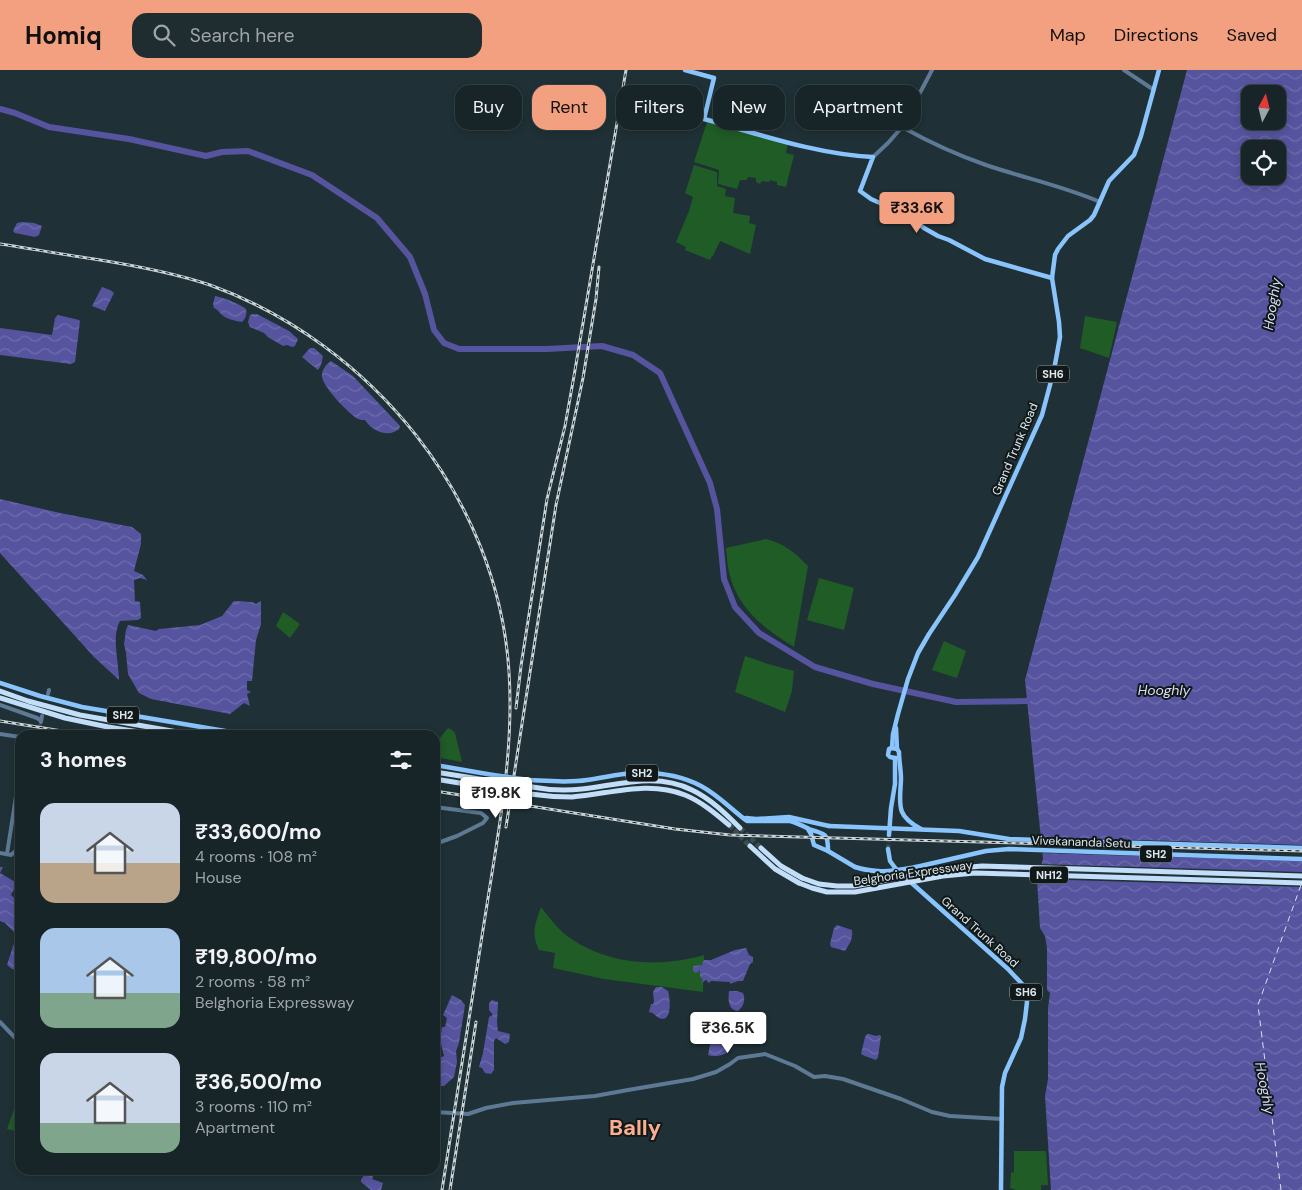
<!DOCTYPE html>
<meta charset="utf-8">
<style>
:root{--surface:#172528;--page:#202d30;--text:#f1f3f6;--muted:#9ea5a8;--line:#364245;--accent:#f2a07f}
body{margin:0;font-family:"DM Sans",sans-serif;background:var(--page);color:var(--text);height:100vh;display:flex;flex-direction:column;font-size:19px;white-space:nowrap}
*{box-sizing:border-box;margin:0}
p{font-size:16px;color:var(--muted)}
.icon{flex:none;width:28px;height:28px;fill:none;stroke:currentColor;stroke-width:2;stroke-linecap:round;stroke-linejoin:round}
.map{position:relative;flex:1;overflow:hidden}
.side{position:absolute;left:15px;top:660px;width:425px;height:445px;display:flex;flex-direction:column;background:var(--surface);border-radius:15px;box-shadow:0 2px 8px #0003,0 0 0 1px var(--line)}
.side>*{flex:none}
.banner{position:absolute;left:455px;top:15px;width:475px;height:45px;display:flex;gap:10px}
.needle{width:32px;rotate:7deg}
.fabs{position:absolute;left:1241px;top:15px;display:grid;gap:10px}
.fabs a{display:grid;place-items:center;width:45px;height:45px;border-radius:10px;background:var(--surface);box-shadow:0 2px 8px #0003,0 0 0 1px var(--line);font-size:25px}
.price{position:absolute;translate:-50% -42px;padding:0 11px;border-radius:5px;background:#fff;color:#222;font-size:16px;line-height:32px;filter:drop-shadow(0 1px 2px #0008)}
.price::after{content:'';position:absolute;left:50%;top:30px;width:15px;height:11px;margin-left:-8px;background:inherit;clip-path:polygon(0 0,100% 0,50% 100%)}
.price.selected{background:var(--accent);color:#111}
ul{padding:0;list-style:none}
li{display:flex;align-items:center;gap:15px;height:125px;padding:0 25px}
li span{display:grid;place-items:center;flex:none;width:140px;height:100px;border-radius:15px;color:#555}
li>.icon{margin-inline-start:auto}
span .icon{width:60px;height:60px;fill:#fffc;stroke-width:1}
li b{font-size:21px}
h2{display:flex;justify-content:space-between;align-items:center;height:60px;padding:0 25px;font-size:21px}
.pill{padding:0 18px;border-radius:15px;background:var(--surface);box-shadow:0 2px 8px #0003,0 0 0 1px var(--line);font-size:18px;line-height:45px}
.pill.selected{background:var(--accent);color:#111}
header{display:flex;align-items:center;gap:30px;box-sizing:border-box;height:70px;padding:0 25px;background:var(--accent);color:#111}
header strong{font-size:24px}
nav{display:flex;gap:28px;margin-inline-start:auto;font-size:18px}
.search{width:350px;height:45px;background:var(--page);display:flex;align-items:center;gap:12px;box-sizing:border-box;padding:0 18px;border-radius:15px;color:var(--muted);font-size:19px}
.map>svg:first-child{display:block}
</style>
<header>
<strong>Homiq</strong>
<div class="search"><svg class="icon" aria-label="search" viewBox="0 0 24 24"><circle cx="10" cy="10" r="6"/><path d="M15 15l6 6"/></svg>Search here</div>
<nav><a>Map</a><a>Directions</a><a>Saved</a></nav>
</header>
<div class="map">
<svg width="1302" height="1120" viewBox="0 0 1302 1120">
<defs>
<pattern id="water-waves" width="16" height="10" patternUnits="userSpaceOnUse" patternTransform="scale(1.25)"><rect width="16" height="10" fill="#56549f"/><path d="M0 5q4-4 8 0t8 0" fill="none" stroke="#6e6dac"/></pattern>
</defs>
<rect width="100%" height="100%" fill="#1f3136"/>
<!-- green -->
<g fill="#1f5c26">
<path d="M 741,22 L 762,33 L 757,56 L 736,48 Z"/>
<path d="M 707,52 L 788,73 L 786,83 L 794,85 L 786,117 L 777,115 L 777,112 L 770,110 L 769,112 L 762,111 L 760,114 L 756,112 L 756,108 L 748,107 L 747,110 L 740,110 L 737,119 L 718,114 L 719,100 L 694,92 Z"/>
<path d="M 694,95 L 717,102 L 717,116 L 726,119 L 725,126 L 735,128 L 733,143 L 750,146 L 749,153 L 756,155 L 750,184 L 720,171 L 713,186 L 712,186 L 710,190 L 685,180 L 686,177 L 676,172 L 689,141 L 693,127 L 685,123 Z"/>
<path d="M 1085,246 L 1117,252 L 1109,288 L 1080,278 Z"/>
<path d="M 766,469 C 785,474 794,482 808,496 L 794,577 C 765,559 737,539 729,502 C 727,494 727,486 726,478 Z"/>
<path d="M 819,508 L 854,518 L 844,560 L 807,550 Z"/>
<path d="M 283,542 L 300,554 L 290,568 L 276,556 Z"/>
<path d="M 944,571 L 966,581 L 957,608 L 932,600 Z"/>
<path d="M 745,586 L 768,594 L 794,601 L 792,621 L 785,642 L 735,622 Z"/>
<path d="M 448,658 L 452,660 L 455,663 L 462,692 L 435,687 L 435,674 Z"/>
<path d="M 541,837 C 550,848 558,860 570,868 C 609,895 659,898 704,885 L 703,922 L 604,909 L 553,898 L 555,883 L 539,880 C 531,862 535,855 541,837 Z"/>
<path d="M 20,1022 L 20,1062 L 7,1059 Z"/>
<path d="M 1014,1081 L 1046,1081 L 1048,1115 L 1041,1115 L 1041,1120 L 1016,1120 L 1010,1118 L 1011,1103 L 1014,1102 Z"/>
</g>
<!-- water -->
<g fill="url(#water-waves)" fill-rule="evenodd">
<path d="M 1187,0 L 1302,0 L 1302,1120 L 1051,1120 L 1045,1026 L 1048,1009 L 1048,938 L 1050,923 L 1047,920 L 1047,878 L 1045,866 L 1040,858 L 1037,810 L 1043,789 L 1025,610 ZM 1250,24 L 1278,24 L 1278,51 L 1250,51 ZM 1250,79 L 1278,79 L 1278,106 L 1250,106 Z"/>
<path d="M 22,152 L 34,153 L 42,156 L 39,165 L 35,167 L 15,163 L 13,161 L 17,153 Z"/>
<path d="M 102,217 L 110,220 L 114,223 L 105,241 L 92,236 Z"/>
<path d="M 215,226 C 222,227 240,234 246,239 C 247,244 246,248 242,252 C 235,251 226,249 221,244 C 219,242 217,239 214,238 L 213,234 Z"/>
<path d="M 253,244 L 257,244 L 289,261 L 298,269 L 295,276 L 292,277 L 287,275 L 283,276 L 268,267 L 264,263 L 250,257 L 248,252 L 250,245 Z"/>
<path d="M 58,245 L 79,250 L 80,251 L 75,292 L 71,294 L 0,285 L 0,258 L 52,265 L 55,248 Z"/>
<path d="M 310,278 L 314,278 L 323,286 L 321,295 L 318,300 L 302,287 Z"/>
<path d="M 331,291 L 353,306 L 400,356 L 399,359 C 398,360 392,363 391,363 C 381,365 370,358 365,350 C 363,350 360,350 358,349 C 348,343 324,318 322,307 C 321,301 326,294 331,291 Z"/>
<path d="M 0,429 L 60,443 L 132,457 L 141,464 L 141,474 L 134,501 L 143,505 L 147,510 L 140,508 L 134,510 L 135,531 L 140,532 L 141,548 L 138,550 L 120,551 C 111,566 119,593 119,610 L 94,587 L 0,483 Z"/>
<path d="M 234,531 L 252,532 L 256,534 L 261,531 L 261,554 L 256,570 L 252,611 L 247,611 L 247,620 L 251,622 L 247,624 L 250,636 L 244,633 L 230,644 L 151,629 L 139,623 L 128,604 L 126,583 L 124,574 L 126,560 L 128,555 L 156,561 L 159,559 L 200,555 L 222,546 Z"/>
<path d="M 0,797 L 3,797 L 0,803 L 17,813 L 11,825 L 20,833 L 20,857 L 17,861 L 14,862 L 5,853 L 0,851 Z"/>
<path d="M 837,855 L 852,860 C 853,869 850,873 845,881 L 831,877 L 830,874 L 834,858 Z"/>
<path d="M 20,863 L 20,901 L 12,899 L 7,895 L 13,876 Z"/>
<path d="M 746,878 L 749,885 L 753,887 L 753,892 L 750,894 L 743,911 L 738,911 L 730,914 L 730,912 L 711,911 L 709,913 L 706,910 L 701,913 L 703,910 L 700,906 L 700,900 L 696,903 L 693,901 L 693,896 L 703,895 L 702,894 L 704,890 L 711,890 L 735,880 Z"/>
<path d="M 656,917 L 662,917 L 668,921 C 670,927 673,954 659,948 C 655,946 655,943 649,942 L 651,934 L 653,934 L 654,932 L 653,922 Z"/>
<path d="M 729,921 L 737,921 L 743,923 C 746,930 743,937 738,941 C 728,940 728,930 729,921 Z"/>
<path d="M 452,925 L 461,930 L 465,935 L 459,973 L 456,981 L 457,992 L 454,1007 L 444,1016 L 438,1016 L 435,1010 L 435,1006 L 438,1003 L 435,1001 L 435,990 L 444,986 L 440,970 L 442,957 L 445,957 L 447,948 L 443,945 Z"/>
<path d="M 492,930 L 498,932 C 498,942 496,951 498,961 L 510,964 L 509,972 L 505,974 L 496,968 L 494,971 L 494,1000 L 491,1004 L 485,1003 L 482,998 L 479,997 L 483,983 L 489,947 L 493,945 L 489,940 L 489,933 Z"/>
<path d="M 715,961 L 734,969 C 733,972 731,978 729,981 C 724,986 714,987 708,985 L 712,965 Z"/>
<path d="M 867,964 L 869,964 L 876,966 L 879,965 L 881,966 L 878,987 L 876,990 L 865,986 L 861,984 L 865,967 Z"/>
<path d="M 367,1100 L 376,1100 L 372,1109 L 383,1113 L 381,1120 L 371,1120 L 361,1112 L 361,1110 Z"/>
</g>
<!-- pier -->
<g fill="#1f3136">
<path d="M 1039,767 L 1302,775 L 1302,791 L 1040,783 Z"/>
<path d="M 1039,794 L 1302,802 L 1302,817 L 1035,809 Z"/>
</g>
<g fill="none" stroke-linecap="round" stroke-linejoin="round">
<!-- river -->
<path stroke="#56549f" stroke-width="6" d="M 0,39 L 15,43 L 49,57 L 129,69 L 206,86 L 222,82 L 248,81 L 312,105 L 377,148 L 410,187 L 425,224 L 434,260 L 444,273 L 459,279 L 547,279 L 602,276 L 633,285 L 660,303 L 710,413 L 717,439 L 724,509 L 735,537 L 759,563 L 815,597 L 873,614 L 956,632 L 1027,631"/>
<!-- ferry -->
<path stroke="#dddff5" stroke-width="1" stroke-dasharray="6 5" stroke-linecap="butt" d="M 1281,1120 L 1258,935 L 1301,815"/>
<!-- minor-tunnel -->
<path stroke="#3c4c51" stroke-width="4" stroke-dasharray="4 2" stroke-linecap="butt" d="M 38,664 L 41,652"/>
<!-- major-tunnel -->
<path stroke="#3c4c51" stroke-width="4.5" stroke-dasharray="4.5 2" stroke-linecap="butt" d="M 888,779 L 889,765"/>
<!-- highway-tunnel -->
<g stroke="#3c4c51" stroke-width="5" stroke-dasharray="5 2.5" stroke-linecap="butt">
<path d="M 729,755 L 750,776"/>
<path d="M 740,758 L 761,778"/>
</g>
<!-- minor -->
<g stroke="#5d7994" stroke-width="4">
<path d="M 1124,0 L 1154,20"/>
<path d="M 902,57 C 929,72 957,85 986,95 C 1024,108 1063,116 1100,132"/>
<path d="M 873,87 L 888,73 L 902,57 L 932,0"/>
<path d="M 48,624 L 49,620"/>
<path d="M 0,635 L 37,648 L 40,650 L 41,652 L 42,646"/>
<path d="M 0,664 L 20,667"/>
<path d="M 38,665 L 38,664"/>
<path d="M 435,737 L 481,743 L 487,748 L 483,753 L 457,766 L 435,774"/>
<path d="M 0,783 L 11,785 L 20,777"/>
<path d="M 7,784 L 17,720 L 20,710"/>
<path d="M 0,952 L 20,973"/>
<path d="M 435,1042 L 468,1044 L 486,1038 L 513,1033 L 595,1026 L 628,1020 L 693,1009 L 716,1002 L 730,994 L 738,988 L 765,984 L 795,996 L 814,1007 L 825,1006 L 843,1009 L 901,1029 L 932,1042 L 950,1046 L 1002,1049"/>
</g>
<!-- major -->
<g stroke="#89c4fc" stroke-width="4.5">
<path d="M 685,0 L 714,8 L 704,49 C 759,64 815,84 873,87 L 860,121 L 871,129 L 909,146 L 924,158 L 938,166 L 949,170 L 985,189 L 1052,208"/>
<path d="M 0,613 L 40,626 L 82,637 L 249,665"/>
<path d="M 896,658 L 897,679"/>
<path d="M 892,678 L 893,664 L 898,644 L 908,609 L 918,583 L 929,564 L 955,525 L 978,487 L 1042,345 L 1054,300 L 1060,267 L 1059,252 L 1052,208 L 1055,185 L 1058,179 L 1068,166 L 1090,150 L 1094,145 L 1109,111 L 1134,85 L 1141,66 L 1159,0"/>
<path d="M 895,688 L 890,687 L 888,685 L 889,679 L 892,678 L 897,679 L 899,682 C 899,691 901,700 901,709 C 900,735 895,745 921,759"/>
<path d="M 435,695 L 493,705"/>
<path d="M 529,710 C 549,711 568,713 587,710 C 603,708 618,704 633,703 C 656,702 680,705 701,716 C 718,725 731,739 747,751 L 790,751 C 798,753 803,756 809,759 C 825,765 828,762 828,781"/>
<path d="M 746,748 L 756,749 L 789,747 L 829,756"/>
<path d="M 808,759 L 811,764 L 814,775 L 828,781 L 855,797"/>
<path d="M 907,759 L 959,761 L 1009,769 L 1302,778"/>
<path d="M 889,765 L 891,738 L 895,714 L 895,688 L 896,688"/>
<path d="M 888,779 L 890,791 L 896,799 L 1008,899 L 1023,915 L 1025,920 L 1027,932 L 1025,949 L 1021,968 L 1005,1003 L 1002,1017 L 1001,1120"/>
<path d="M 916,797 L 986,781 L 1009,779 L 1302,789"/>
</g>
<!-- highway -->
<g stroke="#c3def9" stroke-width="5">
<path d="M 0,621 L 28,631 L 80,645 L 195,665"/>
<path d="M 0,628 L 65,648 L 108,657 L 158,665"/>
<path d="M 435,702 L 492,711"/>
<path d="M 435,709 L 490,718"/>
<path d="M 532,717 C 548,720 565,721 582,719 C 618,715 657,702 692,720 C 711,729 726,744 740,758"/>
<path d="M 530,724 C 544,726 558,727 572,727 C 610,724 648,710 685,725 C 702,732 716,744 729,755"/>
<path d="M 750,776 L 775,799 L 799,813"/>
<path d="M 761,778 L 781,796 L 802,808"/>
</g>
<!-- rail casing -->
<g stroke="#c7d3d6" stroke-width="3">
<g id="rail">
<path d="M 0,174 C 33,179 66,185 100,190 C 137,196 174,203 210,215 C 372,274 498,428 509,602 C 514,677 500,753 488,828 C 473,925 457,1023 442,1120"/>
<path d="M 516,638 L 521,596 L 547,429 L 565,356 L 574,306 L 626,0"/>
<path d="M 0,651 L 87,665"/>
<path d="M 435,721 L 675,759 L 730,765 L 1302,781"/>
<path d="M 506,757 L 556,435 L 583,308 L 596,229 L 599,197"/>
<path d="M 450,1120 L 476,952"/>
</g>
</g>
<!-- rail -->
<use href="#rail" stroke="#10181a" stroke-width="1" stroke-dasharray="4" stroke-linecap="butt"/>
<!-- major-bridge -->
<g stroke="#89c4fc" stroke-width="4.5">
<path d="M 493,705 L 529,710"/>
<path d="M 829,756 L 907,759"/>
<path d="M 855,797 C 878,804 892,801 916,797"/>
</g>
<!-- highway-bridge -->
<g stroke="#c3def9" stroke-width="5">
<path d="M 492,711 L 532,717"/>
<path d="M 490,718 L 530,724"/>
<path d="M 802,808 L 819,814 L 837,816 L 854,816 L 948,799 L 982,796 L 1302,806"/>
<path d="M 799,813 L 812,818 L 827,822 L 855,822 L 943,806 L 975,803 L 1302,813"/>
</g>
</g>
<g text-anchor="middle" stroke-width="4" stroke-linejoin="round" paint-order="stroke">
<!-- shield labels -->
<g fill="#10181a" stroke="#a0aaac" stroke-width="1">
<rect x="1037" y="295.5" width="32" height="17" rx="4"/>
<rect x="107" y="636.5" width="32" height="17" rx="4"/>
<rect x="626" y="694.5" width="32" height="17" rx="4"/>
<rect x="1140" y="775.5" width="32" height="17" rx="4"/>
<rect x="1030" y="796.5" width="38" height="17" rx="4"/>
<rect x="1010" y="913.5" width="32" height="17" rx="4"/>
</g>
<g font-size="11" font-weight="bold" fill="#dde8eb">
<text x="1053" y="308">SH6</text>
<text x="123" y="649">SH2</text>
<text x="642" y="707">SH2</text>
<text x="1156" y="788">SH2</text>
<text x="1049" y="809">NH12</text>
<text x="1026" y="926">SH6</text>
</g>
<!-- street labels -->
<g font-size="12" fill="#dde8eb" stroke="#10181a">
<text transform="translate(1015 379) rotate(-67)" y="4">Grand Trunk Road</text>
<text transform="translate(1081 772) rotate(2)" y="4">Vivekananda Setu</text>
<text transform="translate(913 803) rotate(-8)" y="4">Belghoria Expressway</text>
<text transform="translate(980 862) rotate(42)" y="4">Grand Trunk Road</text>
</g>
<!-- water labels -->
<g font-size="14" font-style="italic" fill="#dddff5" stroke="#10181a">
<text transform="translate(1272 234) rotate(-81)" y="5">Hooghly</text>
<text x="1164" y="625">Hooghly</text>
<text transform="translate(1265 1018) rotate(79)" y="5">Hooghly</text>
</g>
<!-- town labels -->
<g font-size="22" font-weight="bold" fill="#fbae8f" stroke="#10181a">
<text x="635" y="1065">Bally</text>
</g>
</g>
</svg>
<div class="fabs">
<a><svg class="needle" viewBox="-14 -14 28 28"><path d="M0-13l5 13h-10z" fill="#e53935"/><path d="M0 13l5-13h-10z" fill="#9ea5a8"/></svg></a>
<a><svg class="icon" aria-label="locate" viewBox="0 0 24 24"><circle cx="12" cy="12" r="6"/><path d="M12 2v4M12 18v4M2 12h4M18 12h4"/></svg></a>
</div>
<b class="price selected" style="left:917px;top:164px">₹33.6K</b>
<b class="price" style="left:496px;top:749px">₹19.8K</b>
<b class="price" style="left:728px;top:984px">₹36.5K</b>
<div class="banner">
<a class="pill">Buy</a>
<a class="pill selected">Rent</a>
<a class="pill">Filters</a>
<a class="pill">New</a>
<a class="pill">Apartment</a>
</div>
<section class="side">
<h2>3 homes<svg class="icon" aria-label="filters" viewBox="0 0 24 24"><path d="M4 7h16M4 17h16"/><circle cx="9" cy="7" r="2"/><circle cx="15" cy="17" r="2"/></svg></h2>
<ul>
<li><span style="background:linear-gradient(#c9d6e8 60%,#b9a48a 0)"><svg class="icon" aria-label="home" viewBox="0 0 24 24"><path d="M3 11l9-7 9 7M6 9v11h12V9"/></svg></span><div><b>₹33,600/mo</b><p>4 rooms · 108 m²</p><p>House</p></div></li>
<li><span style="background:linear-gradient(#a9c7e8 65%,#7fa58c 0)"><svg class="icon" aria-label="home" viewBox="0 0 24 24"><path d="M3 11l9-7 9 7M6 9v11h12V9"/></svg></span><div><b>₹19,800/mo</b><p>2 rooms · 58 m²</p><p>Belghoria Expressway</p></div></li>
<li><span style="background:linear-gradient(#c9d6e8 70%,#7fa58c 0)"><svg class="icon" aria-label="home" viewBox="0 0 24 24"><path d="M3 11l9-7 9 7M6 9v11h12V9"/></svg></span><div><b>₹36,500/mo</b><p>3 rooms · 110 m²</p><p>Apartment</p></div></li>
</ul>
</section>
</div>
